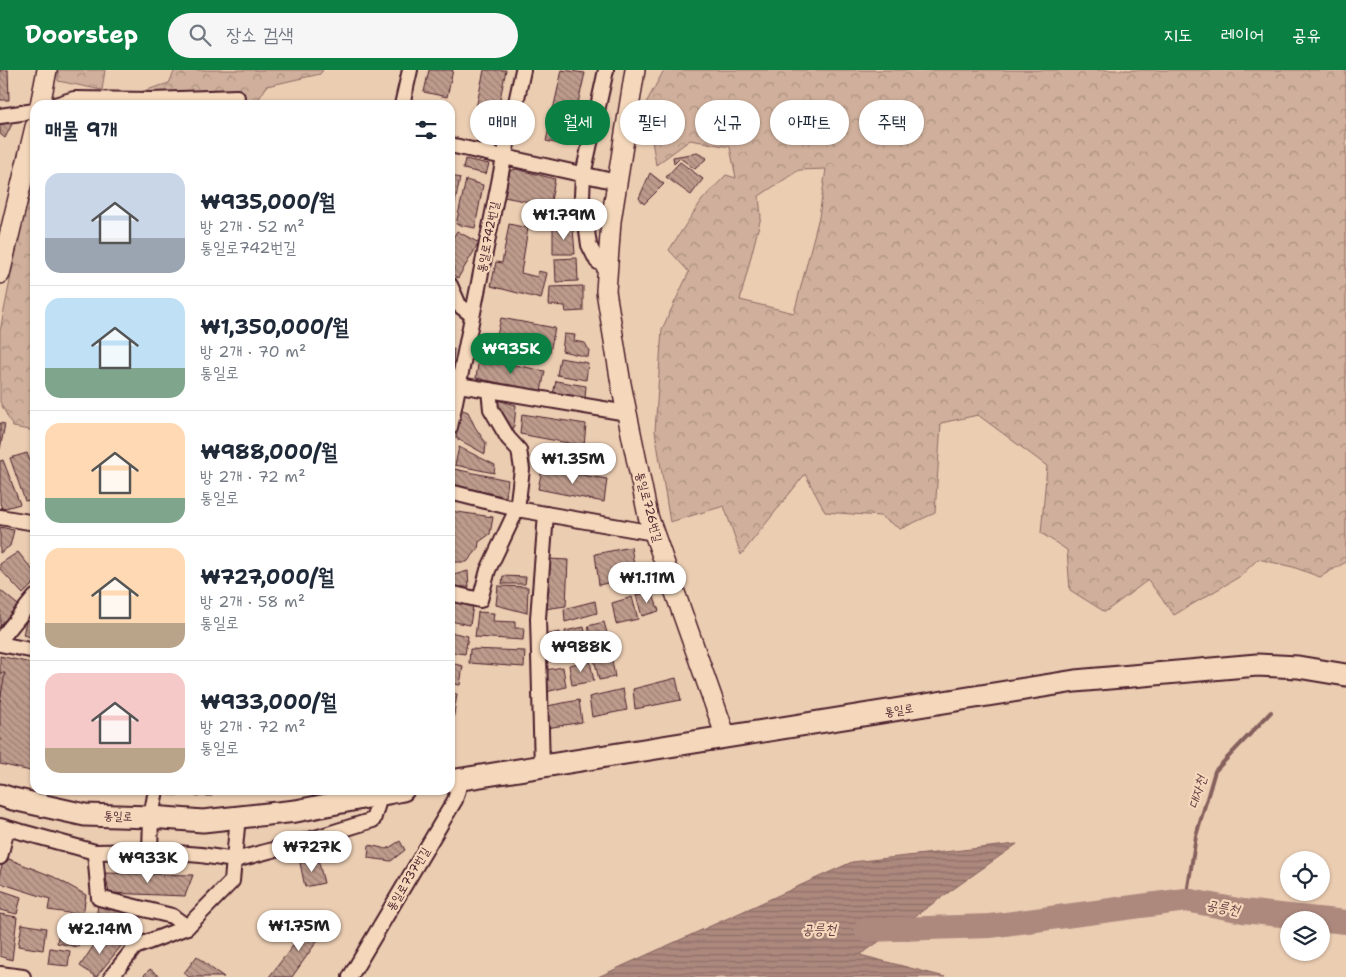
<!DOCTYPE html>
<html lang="ko">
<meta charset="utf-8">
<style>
:root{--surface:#fff;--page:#f6f6f7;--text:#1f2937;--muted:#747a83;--line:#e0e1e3;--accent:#0b8043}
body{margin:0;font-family:"Shantell Sans","Poor Story",sans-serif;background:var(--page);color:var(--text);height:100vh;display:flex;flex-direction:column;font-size:19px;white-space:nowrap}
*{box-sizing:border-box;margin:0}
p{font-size:16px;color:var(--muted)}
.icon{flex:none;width:28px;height:28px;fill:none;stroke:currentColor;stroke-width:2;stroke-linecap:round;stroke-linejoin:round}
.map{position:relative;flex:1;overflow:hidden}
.details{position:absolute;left:30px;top:30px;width:425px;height:695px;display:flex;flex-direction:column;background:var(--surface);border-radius:15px;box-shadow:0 1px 4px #0004}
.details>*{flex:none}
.banner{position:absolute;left:470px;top:30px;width:475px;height:45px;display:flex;gap:10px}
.buttons{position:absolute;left:1280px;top:781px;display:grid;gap:10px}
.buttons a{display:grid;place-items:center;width:50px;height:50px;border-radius:50%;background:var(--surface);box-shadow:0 1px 4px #0004;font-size:25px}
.price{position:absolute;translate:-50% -42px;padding:0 11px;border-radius:18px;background:#fff;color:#222;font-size:16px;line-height:32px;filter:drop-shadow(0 1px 2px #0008)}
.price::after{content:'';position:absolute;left:50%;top:30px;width:15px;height:11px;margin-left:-8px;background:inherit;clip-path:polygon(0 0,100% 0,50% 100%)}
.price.on{background:var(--accent);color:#fff}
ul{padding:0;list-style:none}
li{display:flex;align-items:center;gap:15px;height:125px;padding:0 15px}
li+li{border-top:1px solid var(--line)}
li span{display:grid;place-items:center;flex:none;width:140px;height:100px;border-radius:15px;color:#555}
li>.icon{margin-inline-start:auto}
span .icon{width:60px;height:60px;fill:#fffc;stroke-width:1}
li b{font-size:21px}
h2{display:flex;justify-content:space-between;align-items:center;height:60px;padding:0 15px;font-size:21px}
.pill{padding:0 18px;border-radius:22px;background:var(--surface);box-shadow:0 1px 4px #0004;font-size:18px;line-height:45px}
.pill.on{background:var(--accent);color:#fff}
header{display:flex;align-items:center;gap:30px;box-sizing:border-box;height:70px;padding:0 25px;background:var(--accent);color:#fff}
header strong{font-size:24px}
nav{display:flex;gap:28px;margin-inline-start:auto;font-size:18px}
.search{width:350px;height:45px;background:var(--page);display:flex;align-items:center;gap:12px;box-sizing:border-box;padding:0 18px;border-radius:28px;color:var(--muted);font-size:19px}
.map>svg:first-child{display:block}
</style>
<header>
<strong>Doorstep</strong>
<div class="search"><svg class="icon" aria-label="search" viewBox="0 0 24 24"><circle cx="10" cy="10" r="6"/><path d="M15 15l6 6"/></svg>장소 검색</div>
<nav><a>지도</a><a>레이어</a><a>공유</a></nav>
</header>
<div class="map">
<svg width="1346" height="907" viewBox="0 0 1346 907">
<defs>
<pattern id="forest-crowns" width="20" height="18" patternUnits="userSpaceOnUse" patternTransform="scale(1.25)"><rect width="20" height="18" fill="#d0b09c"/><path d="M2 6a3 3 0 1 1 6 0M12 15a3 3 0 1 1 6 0" fill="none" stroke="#ab8f7f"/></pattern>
<pattern id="water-rules" width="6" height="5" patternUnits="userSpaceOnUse" patternTransform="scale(1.25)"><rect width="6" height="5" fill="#ac887d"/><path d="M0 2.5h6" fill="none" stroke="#8e6f67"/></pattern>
<pattern id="building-back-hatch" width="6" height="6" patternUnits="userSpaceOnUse" patternTransform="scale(1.25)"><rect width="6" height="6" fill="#be9c8d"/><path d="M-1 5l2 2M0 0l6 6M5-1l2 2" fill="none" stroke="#9c7f73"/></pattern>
</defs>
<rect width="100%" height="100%" fill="#ebcdb2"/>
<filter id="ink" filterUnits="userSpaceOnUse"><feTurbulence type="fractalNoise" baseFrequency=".02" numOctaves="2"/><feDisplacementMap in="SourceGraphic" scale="10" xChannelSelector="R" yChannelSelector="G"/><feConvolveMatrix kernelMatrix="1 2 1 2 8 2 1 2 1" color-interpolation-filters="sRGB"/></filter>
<g filter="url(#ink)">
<!-- forest -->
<g fill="url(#forest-crowns)" stroke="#8d6864" fill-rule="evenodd">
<path d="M 58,0 L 105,0 L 102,20 L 58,11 Z"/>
<path d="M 175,0 L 323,0 L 320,4 L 267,16 L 255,35 L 99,35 L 169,13 Z"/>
<path d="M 664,0 L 1346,0 L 1346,492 L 1320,507 L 1293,497 L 1258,489 L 1239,507 L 1174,545 L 1148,510 L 1105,542 L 1070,520 L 1067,480 L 1041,463 L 1047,396 L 978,345 L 941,353 L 935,443 L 900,459 L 880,446 L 825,442 L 805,404 L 741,485 L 724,436 L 670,452 L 655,361 L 662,259 L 689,202 L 669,180 L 702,130 L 726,105 L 736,108 L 730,77 L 690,70 L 656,95 L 646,33 ZM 826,99 L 819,147 L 794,243 L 740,230 L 761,147 L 759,126 L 799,100 Z"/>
<path d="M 35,95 L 35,361 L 13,357 L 0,332 L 0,261 L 24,140 Z"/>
</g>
<!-- water -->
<path fill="url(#water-rules)" stroke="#855e5c" d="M 1017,774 L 860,885 L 945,907 L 598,907 L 852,792 Z"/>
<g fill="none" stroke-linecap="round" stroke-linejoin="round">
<!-- stream -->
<path stroke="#855e5c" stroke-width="4" d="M 1186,830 L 1196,766 L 1215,701 L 1271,642"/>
<!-- river -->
<path stroke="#ac887d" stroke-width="24" d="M 866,860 L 990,856 L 1186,830 L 1243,841 L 1346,852"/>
</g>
<!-- building -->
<g fill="url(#building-back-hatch)" stroke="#4a1f2b">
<path d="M 0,0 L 8,0 L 9,30 L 0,30 Z"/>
<path d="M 429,0 L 453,0 L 447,27 L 424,22 Z"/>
<path d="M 484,0 L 506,0 L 492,67 L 471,62 Z"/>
<path d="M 562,0 L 585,3 L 568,76 L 546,71 Z"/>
<path d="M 2,49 L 12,54 L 5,68 L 0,64 L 0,50 Z"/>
<path d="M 697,83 L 707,88 L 695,99 L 680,88 L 674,94 L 673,87 Z"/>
<path d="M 465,89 L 489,94 L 486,104 L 463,99 Z"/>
<path d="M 680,92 L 703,109 L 691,125 L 666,107 Z"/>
<path d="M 516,99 L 555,109 L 550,136 L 504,127 L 510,101 Z"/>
<path d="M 650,103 L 664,114 L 644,134 L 639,128 Z"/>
<path d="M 452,106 L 460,108 L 455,133 L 450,132 L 450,119 Z"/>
<path d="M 466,110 L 483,115 L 475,158 L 456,154 Z"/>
<path d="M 509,154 L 528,158 L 521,203 L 537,207 L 538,201 L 547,203 L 541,229 L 491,216 L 496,192 L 502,193 Z"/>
<path d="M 553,158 L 573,158 L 575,184 L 553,184 Z"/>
<path d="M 457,161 L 479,173 L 458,208 L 452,204 L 454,197 L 450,193 L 452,183 L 450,182 L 450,173 Z"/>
<path d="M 577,188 L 578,211 L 556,212 L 555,189 Z"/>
<path d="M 583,216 L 583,241 L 566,242 L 565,236 L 549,235 L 550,217 Z"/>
<path d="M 501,248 L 555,258 L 550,282 L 496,270 Z"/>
<path d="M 564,264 L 575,265 L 574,271 L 585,273 L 589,280 L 588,287 L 562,281 Z"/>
<path d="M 454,279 L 452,304 L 450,305 L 450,280 Z"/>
<path d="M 479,288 L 545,301 L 541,322 L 476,308 Z"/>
<path d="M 560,288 L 588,293 L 586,310 L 557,305 Z"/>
<path d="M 556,311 L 586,316 L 585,328 L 553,324 Z"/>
<path d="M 497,330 L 516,335 L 514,358 L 508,357 L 496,337 Z"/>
<path d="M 460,339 L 468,342 L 475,357 L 486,373 L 485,384 L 456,368 Z"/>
<path d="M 522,344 L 586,354 L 584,376 L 520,364 Z"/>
<path d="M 0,353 L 5,354 L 0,379 Z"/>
<path d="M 459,377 L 495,395 L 494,403 L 455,395 Z"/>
<path d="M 27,383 L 35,404 L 35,429 L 25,431 L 10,388 Z"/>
<path d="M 3,390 L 20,434 L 2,439 L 0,433 L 0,391 Z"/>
<path d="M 454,399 L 508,410 L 506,427 L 451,414 Z"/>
<path d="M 542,399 L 607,409 L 604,432 L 538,419 Z"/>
<path d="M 450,441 L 493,447 L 490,464 L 479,472 L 478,479 L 467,492 L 450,492 L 453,467 L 450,467 Z"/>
<path d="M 0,457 L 14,460 L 10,476 L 0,483 Z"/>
<path d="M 631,477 L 636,506 L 599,515 L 595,484 Z"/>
<path d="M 18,482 L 35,503 L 35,512 L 23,524 L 0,499 L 0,494 Z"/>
<path d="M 549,489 L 568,490 L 566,536 L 544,539 Z"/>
<path d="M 648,494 L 649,503 L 639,504 L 638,495 Z"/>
<path d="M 468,501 L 469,517 L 450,517 L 450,506 Z"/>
<path d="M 503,506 L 526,507 L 525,514 L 502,514 Z"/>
<path d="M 498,516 L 528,517 L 527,543 L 496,535 Z"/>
<path d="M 0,520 L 18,535 L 0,556 Z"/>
<path d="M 652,522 L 659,541 L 642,546 L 636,525 Z"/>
<path d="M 632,527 L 638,549 L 616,554 L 612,533 Z"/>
<path d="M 595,531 L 597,543 L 565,552 L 564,539 Z"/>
<path d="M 452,532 L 473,536 L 470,555 L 450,551 Z"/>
<path d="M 478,542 L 494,543 L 493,551 L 515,552 L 515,558 L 524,558 L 523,570 L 475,567 Z"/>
<path d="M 35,549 L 35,568 L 23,565 L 26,551 Z"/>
<path d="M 604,552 L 610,574 L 593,577 L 588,556 Z"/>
<path d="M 584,557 L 589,580 L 569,584 L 565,561 Z"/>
<path d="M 450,562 L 468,566 L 465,584 L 450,582 Z"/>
<path d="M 560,562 L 563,586 L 545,590 L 544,565 Z"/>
<path d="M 470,579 L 525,581 L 524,597 L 469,593 Z"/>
<path d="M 611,585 L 615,607 L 599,610 L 594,588 Z"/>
<path d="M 0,586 L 35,594 L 35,702 L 0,694 Z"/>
<path d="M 590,591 L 594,611 L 572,615 L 569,595 Z"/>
<path d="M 450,593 L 463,596 L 460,615 L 450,613 Z"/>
<path d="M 563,597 L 566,617 L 546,622 L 545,600 Z"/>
<path d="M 0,603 L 5,603 L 0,631 Z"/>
<path d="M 676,608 L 681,630 L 635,639 L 633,619 Z"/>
<path d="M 623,619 L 627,640 L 592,647 L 589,627 Z"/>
<path d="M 450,623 L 457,624 L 453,651 L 450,650 Z"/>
<path d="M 579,630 L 582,652 L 547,658 L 547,636 Z"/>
<path d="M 168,720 L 212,720 L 212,726 L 169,725 Z"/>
<path d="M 400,771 L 405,780 L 391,791 L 368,788 L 369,775 L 387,779 Z"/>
<path d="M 4,787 L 54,807 L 86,825 L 83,845 L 48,840 L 50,829 L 0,813 L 0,803 Z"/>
<path d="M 318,789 L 324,813 L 305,817 L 300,793 Z"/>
<path d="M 105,803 L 193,805 L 185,826 L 109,823 Z"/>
<path d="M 0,820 L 21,827 L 17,844 L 0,840 Z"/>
<path d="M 98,835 L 140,846 L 135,865 L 95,854 Z"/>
<path d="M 0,844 L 17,847 L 12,890 L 0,886 Z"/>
<path d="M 312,851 L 325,860 L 292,907 L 269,907 Z"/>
<path d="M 22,854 L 46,858 L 43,880 L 18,876 Z"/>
<path d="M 60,856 L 80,860 L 78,877 L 57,873 Z"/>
<path d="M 102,863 L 122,875 L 96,907 L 80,896 Z"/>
<path d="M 50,878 L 70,881 L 68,896 L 48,894 Z"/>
<path d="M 197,886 L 211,898 L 224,907 L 189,907 L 184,903 Z"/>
<path d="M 150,899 L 161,907 L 142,907 Z"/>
</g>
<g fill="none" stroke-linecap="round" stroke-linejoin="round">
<!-- street casing -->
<g stroke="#4a1f2b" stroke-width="18">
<g id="street">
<path d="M 606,0 L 583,105 L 582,126 L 589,175 L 597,191 L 608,199"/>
<path d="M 55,35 L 74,29 L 152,30 L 237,27"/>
<path d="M 402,35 L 410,0"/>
<path d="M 0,46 L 35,41"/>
<path d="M 450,75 L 617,112"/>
<path d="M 450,215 L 459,235 L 472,245"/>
<path d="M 459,315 L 627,343"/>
<path d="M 450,357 L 504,88 L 523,0"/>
<path d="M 450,422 L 517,439 L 654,463"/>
<path d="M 0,447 L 35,453"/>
<path d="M 450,523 L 480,530 L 488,500 L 517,439 L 522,399 L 519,380 L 508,368 L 491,339 L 489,320"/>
<path d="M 0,570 L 35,527"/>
<path d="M 0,574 L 35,581"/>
<path d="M 542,697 L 538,548 L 546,444"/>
<path d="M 0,756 L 95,782 L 150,781 L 201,785 L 235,790 L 299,773 L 373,750 L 382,720"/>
<path d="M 150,781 L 151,747 L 156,720"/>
<path d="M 95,782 L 99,828 L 172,846 L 187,857"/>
<path d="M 0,787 L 7,758"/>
<path d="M 0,904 L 23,907"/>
<path d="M 111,907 L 135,877 L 187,857 L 232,811 L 238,746"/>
<path d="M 350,907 L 455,730 L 461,709"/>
</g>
</g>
<!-- secondary casing -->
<g stroke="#4a1f2b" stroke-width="22">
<g id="secondary">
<path d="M 635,0 L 611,151 L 606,221 L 621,314 L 648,446 L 726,667"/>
<path d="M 40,35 L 47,0"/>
<path d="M 0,204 L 35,57"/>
</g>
</g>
<!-- primary casing -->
<g stroke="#4a1f2b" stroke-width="25">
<g id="primary">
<path d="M 450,711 L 1075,611 L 1257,595 L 1298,597 L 1346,605"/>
<path d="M 0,725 L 13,729 L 85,745 L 151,747 L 203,751 L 296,741 L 403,720"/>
</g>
</g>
<!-- street -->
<use href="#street" stroke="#f5d8bb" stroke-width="14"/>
<!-- secondary -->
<use href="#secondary" stroke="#f5d8bb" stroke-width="19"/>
<!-- primary -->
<use href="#primary" stroke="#f5d8bb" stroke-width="21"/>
</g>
</g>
<g text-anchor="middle" stroke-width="4.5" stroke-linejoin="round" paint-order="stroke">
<!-- street labels -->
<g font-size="12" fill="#4a1f2b" stroke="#f5d8bb">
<text transform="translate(488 167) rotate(-79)" y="4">통일로742번길</text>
<text transform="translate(649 437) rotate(75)" y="4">통일로726번길</text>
<text transform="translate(899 640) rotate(-9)" y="4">통일로</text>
<text transform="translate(118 746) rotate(2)" y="4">통일로</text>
<text transform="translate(408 809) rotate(-59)" y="4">통일로737번길</text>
</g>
<!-- water labels -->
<g font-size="14" font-style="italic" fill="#673e44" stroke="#f5d8bb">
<text transform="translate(1197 722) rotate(-74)" y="5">대자천</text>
<text transform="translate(1223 837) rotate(11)" y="5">공릉천</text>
<text x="819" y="864">공릉천</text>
</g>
</g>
</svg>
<div class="buttons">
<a><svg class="icon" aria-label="locate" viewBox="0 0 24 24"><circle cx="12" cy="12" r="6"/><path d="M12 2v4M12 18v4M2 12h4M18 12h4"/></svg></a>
<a><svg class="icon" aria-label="layers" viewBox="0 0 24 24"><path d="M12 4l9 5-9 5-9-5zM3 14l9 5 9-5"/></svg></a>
</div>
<b class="price" style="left:564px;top:171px">₩1.79M</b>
<b class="price on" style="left:511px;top:305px">₩935K</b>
<b class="price" style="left:573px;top:415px">₩1.35M</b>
<b class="price" style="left:647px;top:534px">₩1.11M</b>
<b class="price" style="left:581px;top:603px">₩988K</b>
<b class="price" style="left:312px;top:803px">₩727K</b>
<b class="price" style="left:148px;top:814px">₩933K</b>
<b class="price" style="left:299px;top:882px">₩1.75M</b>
<b class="price" style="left:100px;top:885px">₩2.14M</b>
<div class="banner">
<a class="pill">매매</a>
<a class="pill on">월세</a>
<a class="pill">필터</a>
<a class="pill">신규</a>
<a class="pill">아파트</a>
<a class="pill">주택</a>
</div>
<section class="details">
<h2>매물 9개<svg class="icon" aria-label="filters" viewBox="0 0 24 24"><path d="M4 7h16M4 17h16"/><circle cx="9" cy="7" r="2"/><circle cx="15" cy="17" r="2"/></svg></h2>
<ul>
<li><span style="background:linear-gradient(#c9d6e8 65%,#9aa5b1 0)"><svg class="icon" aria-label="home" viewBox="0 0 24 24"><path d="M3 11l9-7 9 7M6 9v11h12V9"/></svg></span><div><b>₩935,000/월</b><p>방 2개 · 52 m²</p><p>통일로742번길</p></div></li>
<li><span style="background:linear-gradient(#bfe0f5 70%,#7fa58c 0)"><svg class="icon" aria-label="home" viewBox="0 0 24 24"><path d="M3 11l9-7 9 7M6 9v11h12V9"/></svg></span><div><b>₩1,350,000/월</b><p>방 2개 · 70 m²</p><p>통일로</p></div></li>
<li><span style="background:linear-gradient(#ffd9b3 75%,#7fa58c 0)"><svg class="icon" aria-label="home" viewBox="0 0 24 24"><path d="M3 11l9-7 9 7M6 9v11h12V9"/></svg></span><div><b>₩988,000/월</b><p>방 2개 · 72 m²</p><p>통일로</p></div></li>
<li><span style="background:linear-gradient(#ffd9b3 75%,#b9a48a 0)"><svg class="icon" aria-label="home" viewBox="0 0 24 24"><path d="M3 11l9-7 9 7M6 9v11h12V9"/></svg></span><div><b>₩727,000/월</b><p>방 2개 · 58 m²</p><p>통일로</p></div></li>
<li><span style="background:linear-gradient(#f6c9c9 75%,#b9a48a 0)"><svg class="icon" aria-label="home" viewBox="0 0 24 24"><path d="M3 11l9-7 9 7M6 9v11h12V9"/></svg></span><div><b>₩933,000/월</b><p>방 2개 · 72 m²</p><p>통일로</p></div></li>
</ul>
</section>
</div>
